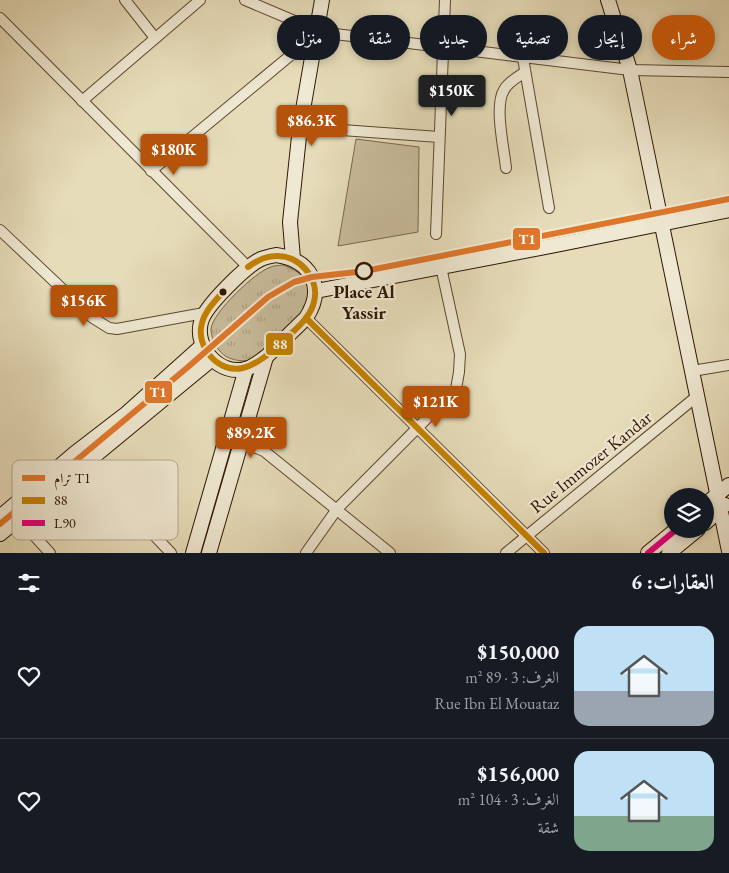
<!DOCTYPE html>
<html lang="ar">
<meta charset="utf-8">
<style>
:root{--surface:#171b24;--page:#20242c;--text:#f1f3f6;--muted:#9ea1a6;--line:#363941;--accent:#b45309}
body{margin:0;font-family:"EB Garamond",Amiri,serif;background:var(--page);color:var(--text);direction:rtl;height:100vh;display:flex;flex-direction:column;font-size:19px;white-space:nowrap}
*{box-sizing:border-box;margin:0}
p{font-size:16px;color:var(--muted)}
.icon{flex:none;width:28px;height:28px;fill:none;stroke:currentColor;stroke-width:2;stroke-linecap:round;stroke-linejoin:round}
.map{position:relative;height:553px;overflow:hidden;direction:ltr}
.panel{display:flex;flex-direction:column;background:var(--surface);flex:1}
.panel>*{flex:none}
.guide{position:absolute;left:15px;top:15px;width:700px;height:45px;direction:rtl;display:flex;gap:10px}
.controls{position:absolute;left:664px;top:488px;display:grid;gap:10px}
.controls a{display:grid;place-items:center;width:50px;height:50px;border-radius:50%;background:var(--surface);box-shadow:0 2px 8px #0003;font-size:25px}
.price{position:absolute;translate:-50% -42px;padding:0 11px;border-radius:5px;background:var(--accent);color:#fff;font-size:16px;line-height:32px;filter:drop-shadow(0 1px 2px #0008)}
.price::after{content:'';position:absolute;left:50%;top:30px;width:15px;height:11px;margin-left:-8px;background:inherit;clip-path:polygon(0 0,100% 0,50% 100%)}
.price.current{background:#222;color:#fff}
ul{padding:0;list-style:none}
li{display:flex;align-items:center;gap:15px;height:125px;padding:0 15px}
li+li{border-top:1px solid var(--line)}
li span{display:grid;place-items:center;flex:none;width:140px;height:100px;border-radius:15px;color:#555}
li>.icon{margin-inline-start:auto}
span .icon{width:60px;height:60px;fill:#fffc;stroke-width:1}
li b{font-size:21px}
h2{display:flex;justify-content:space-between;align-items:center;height:60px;padding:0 15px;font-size:21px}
.pill{padding:0 18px;border-radius:22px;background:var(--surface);box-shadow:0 2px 8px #0003;font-size:18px;line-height:45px}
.pill.current{background:var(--accent);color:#fff}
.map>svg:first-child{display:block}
</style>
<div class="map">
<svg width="729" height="553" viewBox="0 0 729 553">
<defs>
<pattern id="park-tufts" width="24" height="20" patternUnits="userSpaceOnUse" patternTransform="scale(1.25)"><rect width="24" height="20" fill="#c7ba9a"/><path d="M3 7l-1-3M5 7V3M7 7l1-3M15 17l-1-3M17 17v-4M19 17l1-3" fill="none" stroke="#ab9f83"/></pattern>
</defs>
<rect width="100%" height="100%" fill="#e6dcb9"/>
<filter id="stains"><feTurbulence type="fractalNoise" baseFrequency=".004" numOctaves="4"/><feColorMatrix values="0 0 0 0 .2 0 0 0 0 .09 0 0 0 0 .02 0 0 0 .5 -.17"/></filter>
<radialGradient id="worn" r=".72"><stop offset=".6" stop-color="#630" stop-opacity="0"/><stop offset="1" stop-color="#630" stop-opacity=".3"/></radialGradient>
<!-- park -->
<path fill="url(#park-tufts)" stroke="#7a674e" d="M 282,265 C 308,272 316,292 301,315 C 296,323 286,330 279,336 C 271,344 263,354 253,359 C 245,362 235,361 227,357 C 218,352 211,340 211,329 C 212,313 256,271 271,267 C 274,265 279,266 282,265 Z"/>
<!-- pitch -->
<path fill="#c7ba9a" stroke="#7a674e" d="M 356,139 L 419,147 L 418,232 L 338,246 Z"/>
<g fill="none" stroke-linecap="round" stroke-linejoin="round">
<!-- street casing -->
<g stroke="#5c4630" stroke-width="12">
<g id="street">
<path d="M 125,0 L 155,38"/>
<path d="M 245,0 L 297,22 L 335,34 L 630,70 L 729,72"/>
<path d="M 0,18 L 248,267"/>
<path d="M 523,58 L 549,208"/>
<path d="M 82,101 L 200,0"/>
<path d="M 300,127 L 439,137"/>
<path d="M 506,168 C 504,148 494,106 504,90 C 508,82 518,77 525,72"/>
<path d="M 151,171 L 291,55 L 313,50"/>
<path d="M 0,230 L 93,318 L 109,328 L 117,329 L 204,313"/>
<path d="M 436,234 L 445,0"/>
<path d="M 306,318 L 544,553"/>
<path d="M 692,371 L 729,365"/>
<path d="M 226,439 L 241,442 L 264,451 L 390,553"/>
<path d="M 85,463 L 171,553"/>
<path d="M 18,518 L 50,553"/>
<path d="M 306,553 L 337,509 L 456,389 L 459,372 L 460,354 L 441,267"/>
<path d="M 506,553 L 696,397"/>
</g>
</g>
<!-- secondary casing -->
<g stroke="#2e1402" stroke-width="16">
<g id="secondary">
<path d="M 608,0 L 630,70 L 729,551"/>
<path d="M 276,255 C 311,260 326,287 306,318 L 266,357 C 260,361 253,367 246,369 C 220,376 194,348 201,322 C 205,306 246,266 261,259 C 266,257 271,256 276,255 Z"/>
<path d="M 293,259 L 290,222 L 300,127 L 322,0"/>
<path d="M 316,291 L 561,244 L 729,210"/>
<path d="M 705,505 L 729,485"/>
<path d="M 0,517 L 75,453 L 127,413 L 203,345"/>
<path d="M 705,523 L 725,505"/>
<path d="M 0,534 L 212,359"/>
<path d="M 193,553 L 246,369"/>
<path d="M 209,553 L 266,357"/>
<path d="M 648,553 L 677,529"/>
<path d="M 669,553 L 698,529"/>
</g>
</g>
<!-- street -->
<use href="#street" stroke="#efe8d2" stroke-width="10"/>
<!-- secondary -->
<use href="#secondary" stroke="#efe8d2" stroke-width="14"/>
<!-- bus-1 casing -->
<g stroke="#efe8d2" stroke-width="10">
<g id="bus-1">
<path d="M 223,292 C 215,301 205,311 202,323 C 195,347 219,374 243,368 C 258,364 270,353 281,343 C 293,331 310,319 314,302 C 320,279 300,255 276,256 C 266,256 256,261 248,267"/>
<path d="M 306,318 L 544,553"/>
</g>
</g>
<!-- bus-2 casing -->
<g stroke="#efe8d2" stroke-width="10">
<path id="bus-2" d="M 648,553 L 677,529"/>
</g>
<!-- bus-1 -->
<use href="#bus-1" stroke="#c58200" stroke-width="6"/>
<!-- bus-2 -->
<use href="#bus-2" stroke="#e5007d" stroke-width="6"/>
<!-- tram-1 casing -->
<g stroke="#efe8d2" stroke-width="10">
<path id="tram-1" d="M 0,524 L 188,367 L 268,297 L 294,282 L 312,277 L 365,271 L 729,199"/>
</g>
<!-- tram-1 -->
<use href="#tram-1" stroke="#df772b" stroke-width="6"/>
</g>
<!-- markers -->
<circle fill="#efe8d2" stroke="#2e1402" stroke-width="2.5" cx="364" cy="271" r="8"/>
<circle fill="#2e1402" stroke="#efe8d2" stroke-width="2" cx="223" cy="292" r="4.5"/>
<g text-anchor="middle" stroke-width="4.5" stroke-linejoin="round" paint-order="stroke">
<!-- stop labels -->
<g font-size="18" font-weight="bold" fill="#2e1402" stroke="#efe8d2">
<text x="364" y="298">Place Al<tspan x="364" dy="21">Yassir</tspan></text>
</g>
<!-- street labels -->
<g font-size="18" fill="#2e1402" stroke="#efe8d2">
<text transform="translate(591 462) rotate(-39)" y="6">Rue Immozer Kandar</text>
</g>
</g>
<!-- legend -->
<rect x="12" y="460" width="166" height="80" rx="8" fill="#efe8d2" stroke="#b5a894" stroke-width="1"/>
<rect x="22" y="475" width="23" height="6" fill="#df772b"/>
<rect x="22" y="497" width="23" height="7" fill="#c58200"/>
<rect x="22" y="520" width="23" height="6" fill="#e5007d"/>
<g font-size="14" fill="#2e1402">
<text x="54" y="483">ترام T1</text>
<text x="54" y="505">88</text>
<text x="54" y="528">L90</text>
</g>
<g stroke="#efe8d2" stroke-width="2">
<rect x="512" y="227" width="29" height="24" rx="5" fill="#df772b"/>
<rect x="265" y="332" width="29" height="24" rx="5" fill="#c58200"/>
<rect x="144" y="380" width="29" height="24" rx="5" fill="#df772b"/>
</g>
<g font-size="14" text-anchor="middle" font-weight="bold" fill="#fff">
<text x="527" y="244">T1</text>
<text x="280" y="349">88</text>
<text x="158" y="397">T1</text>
</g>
<rect width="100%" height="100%" filter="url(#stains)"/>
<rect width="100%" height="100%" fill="url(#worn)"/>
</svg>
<div class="controls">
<a><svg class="icon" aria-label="layers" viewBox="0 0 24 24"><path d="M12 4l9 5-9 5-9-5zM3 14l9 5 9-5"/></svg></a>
</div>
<b class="price current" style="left:452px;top:117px">$150K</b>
<b class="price" style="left:312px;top:147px">$86.3K</b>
<b class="price" style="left:174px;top:176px">$180K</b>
<b class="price" style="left:84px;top:327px">$156K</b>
<b class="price" style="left:436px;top:428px">$121K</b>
<b class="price" style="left:251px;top:459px">$89.2K</b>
<div class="guide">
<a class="pill current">شراء</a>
<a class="pill">إيجار</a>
<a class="pill">تصفية</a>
<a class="pill">جديد</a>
<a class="pill">شقة</a>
<a class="pill">منزل</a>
</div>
</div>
<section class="panel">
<h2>العقارات: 6<svg class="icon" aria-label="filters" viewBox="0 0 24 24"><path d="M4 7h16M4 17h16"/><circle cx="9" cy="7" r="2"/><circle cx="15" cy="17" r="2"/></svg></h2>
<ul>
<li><span style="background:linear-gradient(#bfe0f5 65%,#9aa5b1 0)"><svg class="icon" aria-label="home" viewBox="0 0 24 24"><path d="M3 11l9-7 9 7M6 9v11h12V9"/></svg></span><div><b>$150,000</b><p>الغرف: 3 · 89 m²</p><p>Rue Ibn El Mouataz</p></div><svg class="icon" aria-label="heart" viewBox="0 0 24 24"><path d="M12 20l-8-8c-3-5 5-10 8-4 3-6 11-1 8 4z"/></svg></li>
<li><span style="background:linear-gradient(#bfe0f5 65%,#7fa58c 0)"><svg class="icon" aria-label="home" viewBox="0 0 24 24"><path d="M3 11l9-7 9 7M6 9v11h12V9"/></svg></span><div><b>$156,000</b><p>الغرف: 3 · 104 m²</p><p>شقة</p></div><svg class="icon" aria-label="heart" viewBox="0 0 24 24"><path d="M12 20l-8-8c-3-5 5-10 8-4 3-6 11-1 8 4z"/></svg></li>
</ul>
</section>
